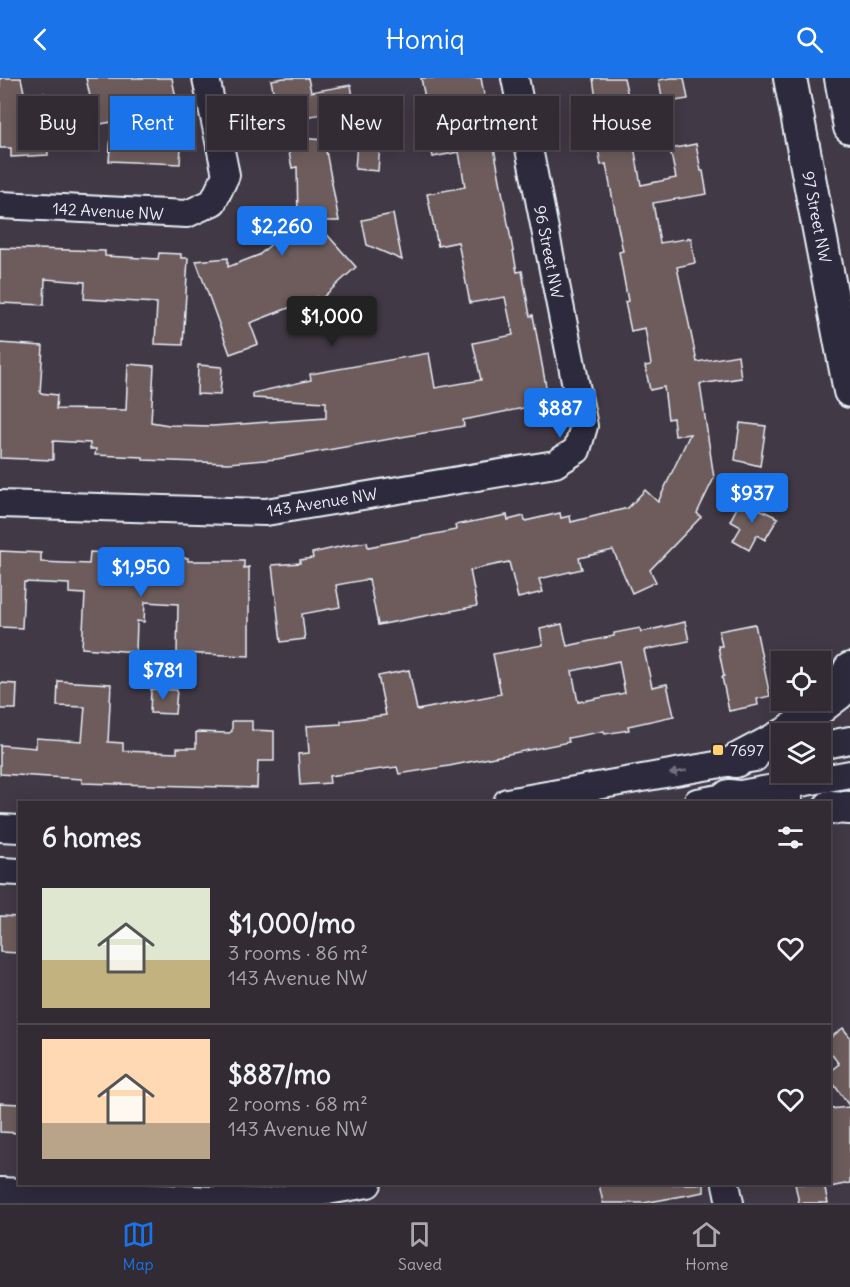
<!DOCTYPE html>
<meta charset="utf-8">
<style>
:root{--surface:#322b34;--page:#3d3740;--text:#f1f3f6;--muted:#a8a7ac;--line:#4d474f;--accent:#1a73e8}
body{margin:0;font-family:Delius,sans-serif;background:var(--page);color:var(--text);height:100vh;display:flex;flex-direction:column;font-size:22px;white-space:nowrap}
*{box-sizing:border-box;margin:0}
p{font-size:20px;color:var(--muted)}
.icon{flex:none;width:33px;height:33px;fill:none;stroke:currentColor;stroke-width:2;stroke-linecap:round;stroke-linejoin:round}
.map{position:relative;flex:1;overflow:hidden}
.side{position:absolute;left:18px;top:723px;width:813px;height:384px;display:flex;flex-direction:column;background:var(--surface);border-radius:0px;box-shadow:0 3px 15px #0003,0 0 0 2px var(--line)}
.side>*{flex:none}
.banner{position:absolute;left:18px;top:18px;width:814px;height:54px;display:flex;gap:12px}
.buttons{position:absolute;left:771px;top:573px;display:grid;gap:12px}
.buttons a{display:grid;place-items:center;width:60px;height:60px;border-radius:0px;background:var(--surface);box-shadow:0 3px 15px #0003,0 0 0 2px var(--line);font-size:30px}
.price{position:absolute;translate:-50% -51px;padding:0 14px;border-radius:6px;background:var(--accent);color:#fff;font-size:20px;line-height:39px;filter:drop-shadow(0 2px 3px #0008)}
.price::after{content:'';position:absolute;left:50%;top:36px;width:18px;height:14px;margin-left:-9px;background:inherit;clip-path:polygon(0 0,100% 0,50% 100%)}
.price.selected{background:#222;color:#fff}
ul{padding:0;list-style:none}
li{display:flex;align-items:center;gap:18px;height:150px;padding:0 24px}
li+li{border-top:2px solid var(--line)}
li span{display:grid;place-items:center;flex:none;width:168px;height:120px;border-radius:0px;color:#555}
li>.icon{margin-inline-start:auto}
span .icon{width:72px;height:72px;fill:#fffc;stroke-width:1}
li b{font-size:26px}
h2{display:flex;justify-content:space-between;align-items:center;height:72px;padding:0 24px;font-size:26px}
.chip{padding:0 21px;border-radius:0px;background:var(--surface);box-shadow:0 3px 15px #0003,0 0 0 2px var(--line);font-size:21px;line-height:54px}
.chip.selected{background:var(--accent);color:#fff}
header{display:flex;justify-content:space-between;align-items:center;height:78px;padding:0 24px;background:var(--accent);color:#fff;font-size:27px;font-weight:600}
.dock{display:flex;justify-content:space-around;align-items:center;height:84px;border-top:2px solid var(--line);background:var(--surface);font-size:16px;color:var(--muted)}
.dock a{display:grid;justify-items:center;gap:3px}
.dock .selected{color:var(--accent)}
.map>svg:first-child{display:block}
</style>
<header><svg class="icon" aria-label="back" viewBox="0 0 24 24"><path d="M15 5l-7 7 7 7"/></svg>Homiq<svg class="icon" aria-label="search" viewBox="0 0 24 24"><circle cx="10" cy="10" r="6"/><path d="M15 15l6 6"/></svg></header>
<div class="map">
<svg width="850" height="1125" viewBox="0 0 850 1125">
<rect width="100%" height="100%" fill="#423946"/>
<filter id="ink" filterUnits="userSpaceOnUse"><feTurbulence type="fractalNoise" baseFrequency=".0167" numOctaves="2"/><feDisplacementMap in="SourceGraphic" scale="12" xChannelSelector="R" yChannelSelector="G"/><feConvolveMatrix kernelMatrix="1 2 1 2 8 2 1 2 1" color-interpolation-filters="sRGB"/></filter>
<g filter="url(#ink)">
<!-- building -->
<g fill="#6e5b5b" stroke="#e8f1f8" stroke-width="1.5" fill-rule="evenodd">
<path d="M 0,0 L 21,0 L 25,19 L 44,15 L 48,77 L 11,79 L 11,70 L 0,70 Z"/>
<path d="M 86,0 L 172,0 L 182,51 L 180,86 L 109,83 L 112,44 L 84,49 L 80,26 L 91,23 Z"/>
<path d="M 284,0 L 308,0 L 311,14 L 351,7 L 355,31 L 279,43 L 271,2 Z"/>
<path d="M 421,0 L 481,0 L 517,194 L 522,193 L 530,238 L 533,237 L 549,325 L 463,342 L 464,348 L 277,381 L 228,385 L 143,382 L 143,379 L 95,377 L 96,371 L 90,371 L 90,365 L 53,363 L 53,382 L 0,380 L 0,265 L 43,268 L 40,315 L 57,317 L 56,331 L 126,332 L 128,286 L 154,288 L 151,344 L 169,347 L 213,348 L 326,340 L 326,324 L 253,320 L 253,315 L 311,302 L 310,296 L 429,275 L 435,310 L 481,302 L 473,265 L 513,257 L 505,219 L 470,225 L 458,164 L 438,168 L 427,116 L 465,109 L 459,74 L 433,79 L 427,51 L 431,50 Z"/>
<path d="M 593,0 L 624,0 L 636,52 L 631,52 L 641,107 L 676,100 L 670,71 L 696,66 L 701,93 L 703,93 L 707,116 L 653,125 L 660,165 L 691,160 L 695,185 L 677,189 L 697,284 L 738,277 L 741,300 L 700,306 L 714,400 L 697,435 L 701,439 L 650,492 L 656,504 L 632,515 L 613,472 L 579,480 L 582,491 L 539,501 L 543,514 L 518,520 L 509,484 L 470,492 L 477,528 L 378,547 L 369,501 L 336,507 L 340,529 L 302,536 L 305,561 L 281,564 L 272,487 L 300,485 L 300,482 L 313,480 L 312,475 L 343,468 L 367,464 L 368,469 L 456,452 L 455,447 L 507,437 L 508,442 L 524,438 L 525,443 L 560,435 L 561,440 L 570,438 L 571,444 L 628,430 L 645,412 L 658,424 L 690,356 L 675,358 L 673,340 L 668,341 L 664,309 L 650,312 L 645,288 L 651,287 L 645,250 L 631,253 L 625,224 L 628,223 L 619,174 L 623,173 L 619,154 L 606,86 L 601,87 L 597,65 L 602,64 Z"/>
<path d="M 671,0 L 684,0 L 688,21 L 663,25 L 659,2 Z"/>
<path d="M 286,59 L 324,62 L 339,143 L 315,143 L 356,189 L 320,222 L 317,219 L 250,245 L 258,266 L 230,276 L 196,183 L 228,180 L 228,189 L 259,177 L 298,142 L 297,89 L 292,90 Z"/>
<path d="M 357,64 L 380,66 L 378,93 L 355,91 Z"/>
<path d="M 393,136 L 402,182 L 367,167 L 362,142 Z"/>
<path d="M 0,170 L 105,173 L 105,178 L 158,181 L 159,175 L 181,176 L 181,180 L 188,180 L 183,267 L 155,266 L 157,225 L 84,221 L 85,204 L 45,201 L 44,227 L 0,225 Z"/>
<path d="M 198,287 L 222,289 L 220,317 L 197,316 Z"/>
<path d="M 740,345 L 766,348 L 760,388 L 735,382 Z"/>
<path d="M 741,422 L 778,440 L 765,462 L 757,457 L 749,472 L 733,463 L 741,449 L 730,443 Z"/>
<path d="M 0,473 L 41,475 L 41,484 L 89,486 L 90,474 L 188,480 L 188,483 L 244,483 L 244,490 L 249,489 L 249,578 L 177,575 L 178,526 L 145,524 L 144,544 L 137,543 L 136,574 L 82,570 L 85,516 L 69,515 L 69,506 L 24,504 L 22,550 L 0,549 Z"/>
<path d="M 685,544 L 689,563 L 644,572 L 652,609 L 667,606 L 674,638 L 628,648 L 629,652 L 605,656 L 604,653 L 568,660 L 569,664 L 449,688 L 399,696 L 397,689 L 329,698 L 330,705 L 300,707 L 298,676 L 309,675 L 307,648 L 341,646 L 341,643 L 386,637 L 378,598 L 409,592 L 417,632 L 501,616 L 493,576 L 543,567 L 540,551 L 562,546 L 567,568 L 614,558 L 614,555 L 640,550 L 641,554 ZM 619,583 L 625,615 L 578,624 L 572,593 Z"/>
<path d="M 755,546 L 770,618 L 757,621 L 758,627 L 729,633 L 722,599 L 724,598 L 718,568 L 722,568 L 719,553 Z"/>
<path d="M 58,603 L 111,606 L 108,664 L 123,665 L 123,673 L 177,675 L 177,670 L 196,670 L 196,654 L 229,655 L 232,653 L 232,643 L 252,643 L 252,652 L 274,653 L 274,683 L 258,683 L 257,710 L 82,705 L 82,701 L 0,696 L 0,667 L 36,670 L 36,660 L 82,663 L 85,629 L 57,628 Z"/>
<path d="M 0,605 L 17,606 L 16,631 L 0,631 Z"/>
<path d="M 151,611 L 177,612 L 175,636 L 150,635 Z"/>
<path d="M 0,838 L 18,839 L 20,875 L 0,874 Z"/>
<path d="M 843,950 L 850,959 L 850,1105 L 830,1109 L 830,1031 L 850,1029 L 830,1001 L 830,993 L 839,986 L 830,974 L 830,960 Z"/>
<path d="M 0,1025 L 20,1026 L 20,1055 L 0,1054 Z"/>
<path d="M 599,1106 L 704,1106 L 704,1114 L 644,1125 L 603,1125 Z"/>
<path d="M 795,1106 L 824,1106 L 828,1125 L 799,1125 Z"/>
</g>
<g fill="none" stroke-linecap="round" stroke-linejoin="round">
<!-- minor casing -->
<g stroke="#e8f1f8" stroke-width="30">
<g id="minor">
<path d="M 0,127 L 187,136 L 213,124 L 226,97 L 206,0"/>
<path d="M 0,426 L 266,434 L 555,386 L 577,372 L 584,348 L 515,0"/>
<path d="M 820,668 L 850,662"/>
<path d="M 507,724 L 755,680"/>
<path d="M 697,724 L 850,696"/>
<path d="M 0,750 L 20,751"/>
<path d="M 0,793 L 20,794"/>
<path d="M 726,1106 L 730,1125"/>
<path d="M 0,1113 L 265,1124 L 368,1106"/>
</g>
</g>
<!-- major casing -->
<g stroke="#e8f1f8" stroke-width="36">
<g id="major">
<path d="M 790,0 L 850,313"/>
<path d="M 841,0 L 850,49"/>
<path d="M 786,656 L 839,615 L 850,591"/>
<path d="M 735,683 L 782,658"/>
<path d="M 729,718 L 786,724"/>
<path d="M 830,729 L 850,730"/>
</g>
</g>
<!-- minor -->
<use href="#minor" stroke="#2f2a3d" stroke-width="26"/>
<!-- major -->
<use href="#major" stroke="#2f2a3d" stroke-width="32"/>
</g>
<!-- one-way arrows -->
<defs><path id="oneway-solid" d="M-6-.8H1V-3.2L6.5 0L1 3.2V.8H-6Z" transform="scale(1.5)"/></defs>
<use fill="#70707e" href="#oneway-solid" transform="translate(678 694) rotate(170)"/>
</g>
<!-- markers -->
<rect fill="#ffd166" stroke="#2f2a3d" stroke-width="2" x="712" y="666" width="12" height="12" rx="3"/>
<g text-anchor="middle" stroke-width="4.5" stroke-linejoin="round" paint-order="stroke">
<!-- street labels -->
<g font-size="16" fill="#e8f1f8" stroke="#2f2a3d">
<text transform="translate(108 133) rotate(3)" y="6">142 Avenue NW</text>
<text transform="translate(817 139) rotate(79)" y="6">97 Street NW</text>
<text transform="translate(549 174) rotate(79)" y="6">96 Street NW</text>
<text transform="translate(322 424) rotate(-9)" y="6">143 Avenue NW</text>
</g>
<!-- poi labels -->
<g font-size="16" fill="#e8f1f8" stroke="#2f2a3d" text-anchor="start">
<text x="730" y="678">7697</text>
</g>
</g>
</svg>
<div class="buttons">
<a><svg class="icon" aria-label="locate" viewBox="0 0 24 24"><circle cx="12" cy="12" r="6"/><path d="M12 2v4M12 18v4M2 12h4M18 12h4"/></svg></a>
<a><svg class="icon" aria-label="layers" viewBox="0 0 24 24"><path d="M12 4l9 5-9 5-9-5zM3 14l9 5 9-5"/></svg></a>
</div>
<b class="price" style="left:282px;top:179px">$2,260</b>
<b class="price selected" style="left:332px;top:269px">$1,000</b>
<b class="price" style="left:560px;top:361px">$887</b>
<b class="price" style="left:752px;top:446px">$937</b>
<b class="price" style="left:141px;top:520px">$1,950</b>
<b class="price" style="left:163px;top:623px">$781</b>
<div class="banner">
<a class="chip">Buy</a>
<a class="chip selected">Rent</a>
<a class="chip">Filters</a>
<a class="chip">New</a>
<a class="chip">Apartment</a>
<a class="chip">House</a>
</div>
<section class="side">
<h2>6 homes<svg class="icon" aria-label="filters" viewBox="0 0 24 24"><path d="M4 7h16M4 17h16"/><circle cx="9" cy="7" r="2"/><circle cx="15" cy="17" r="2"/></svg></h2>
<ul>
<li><span style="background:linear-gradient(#dfe7d0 60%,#c2b280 0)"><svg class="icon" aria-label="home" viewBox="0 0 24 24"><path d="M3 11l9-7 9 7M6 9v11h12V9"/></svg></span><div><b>$1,000/mo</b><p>3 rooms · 86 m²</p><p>143 Avenue NW</p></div><svg class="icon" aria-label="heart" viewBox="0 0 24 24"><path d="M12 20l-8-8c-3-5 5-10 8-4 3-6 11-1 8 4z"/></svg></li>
<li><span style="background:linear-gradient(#ffd9b3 70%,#b9a48a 0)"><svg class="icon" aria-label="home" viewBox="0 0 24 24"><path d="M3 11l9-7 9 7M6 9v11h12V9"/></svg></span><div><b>$887/mo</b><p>2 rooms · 68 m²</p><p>143 Avenue NW</p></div><svg class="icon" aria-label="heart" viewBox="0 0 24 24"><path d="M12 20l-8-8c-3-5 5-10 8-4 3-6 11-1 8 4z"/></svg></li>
</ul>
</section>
</div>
<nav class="dock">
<a class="selected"><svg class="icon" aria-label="map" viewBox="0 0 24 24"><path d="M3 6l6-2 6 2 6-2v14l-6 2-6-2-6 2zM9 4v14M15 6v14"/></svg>Map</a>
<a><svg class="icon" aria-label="saved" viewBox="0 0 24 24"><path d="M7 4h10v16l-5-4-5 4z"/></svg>Saved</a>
<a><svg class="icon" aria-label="home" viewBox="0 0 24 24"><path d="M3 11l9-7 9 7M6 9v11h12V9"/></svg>Home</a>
</nav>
